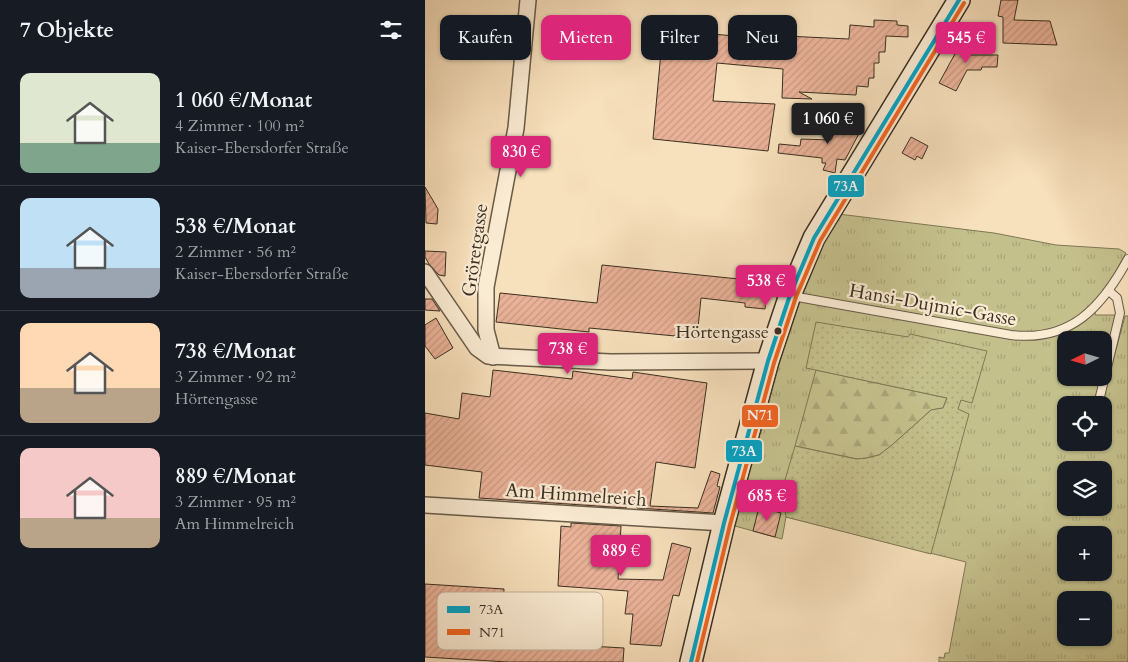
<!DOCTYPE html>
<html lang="de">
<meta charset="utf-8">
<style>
:root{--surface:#171b24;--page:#242831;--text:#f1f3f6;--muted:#9ea1a6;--line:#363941;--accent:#db2777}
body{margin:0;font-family:Cardo,serif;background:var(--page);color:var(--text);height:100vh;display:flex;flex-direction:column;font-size:19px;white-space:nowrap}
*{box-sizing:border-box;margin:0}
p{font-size:16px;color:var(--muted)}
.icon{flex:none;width:28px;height:28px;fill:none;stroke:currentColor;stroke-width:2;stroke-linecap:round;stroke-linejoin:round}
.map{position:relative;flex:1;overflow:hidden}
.sheet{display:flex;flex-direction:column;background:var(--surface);width:425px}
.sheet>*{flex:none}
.hud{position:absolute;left:15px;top:15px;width:475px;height:45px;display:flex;gap:10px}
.needle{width:32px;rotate:265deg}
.controls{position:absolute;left:632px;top:331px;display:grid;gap:10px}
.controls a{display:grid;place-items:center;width:55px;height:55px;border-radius:10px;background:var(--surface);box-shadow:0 1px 4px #0004;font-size:25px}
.price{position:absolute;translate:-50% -42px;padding:0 11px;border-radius:5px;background:var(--accent);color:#fff;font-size:16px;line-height:32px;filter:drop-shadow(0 1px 2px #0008)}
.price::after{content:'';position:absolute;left:50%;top:30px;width:15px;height:11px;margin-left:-8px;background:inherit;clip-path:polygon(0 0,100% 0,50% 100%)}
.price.selected{background:#222;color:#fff}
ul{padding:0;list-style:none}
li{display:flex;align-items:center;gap:15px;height:125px;padding:0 20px}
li+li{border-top:1px solid var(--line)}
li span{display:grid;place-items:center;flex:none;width:140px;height:100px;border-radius:10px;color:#555}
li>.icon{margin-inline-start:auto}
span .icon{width:60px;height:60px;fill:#fffc;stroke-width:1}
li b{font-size:21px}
h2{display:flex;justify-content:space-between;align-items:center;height:60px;padding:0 20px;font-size:21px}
.tag{padding:0 18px;border-radius:10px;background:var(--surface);box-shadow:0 1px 4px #0004;font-size:18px;line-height:45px}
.tag.selected{background:var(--accent);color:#fff}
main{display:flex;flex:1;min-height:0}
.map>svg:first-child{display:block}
</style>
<main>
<section class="sheet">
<h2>7 Objekte<svg class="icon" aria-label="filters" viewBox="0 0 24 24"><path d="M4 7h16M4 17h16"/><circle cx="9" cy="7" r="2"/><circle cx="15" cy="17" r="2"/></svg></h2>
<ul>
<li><span style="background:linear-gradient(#dfe7d0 70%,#7fa58c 0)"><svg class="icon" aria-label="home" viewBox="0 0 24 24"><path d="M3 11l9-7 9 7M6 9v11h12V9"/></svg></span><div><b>1 060 €/Monat</b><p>4 Zimmer · 100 m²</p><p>Kaiser-Ebersdorfer Straße</p></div></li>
<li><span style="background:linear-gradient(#bfe0f5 70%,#9aa5b1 0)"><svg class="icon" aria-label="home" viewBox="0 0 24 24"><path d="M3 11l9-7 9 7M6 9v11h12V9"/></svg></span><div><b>538 €/Monat</b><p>2 Zimmer · 56 m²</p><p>Kaiser-Ebersdorfer Straße</p></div></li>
<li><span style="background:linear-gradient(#ffd9b3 65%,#b9a48a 0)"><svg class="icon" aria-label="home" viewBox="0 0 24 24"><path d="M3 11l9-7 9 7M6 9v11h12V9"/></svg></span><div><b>738 €/Monat</b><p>3 Zimmer · 92 m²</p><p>Hörtengasse</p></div></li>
<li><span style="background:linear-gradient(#f6c9c9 70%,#b9a48a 0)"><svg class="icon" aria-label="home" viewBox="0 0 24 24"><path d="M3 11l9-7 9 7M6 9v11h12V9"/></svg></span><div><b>889 €/Monat</b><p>3 Zimmer · 95 m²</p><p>Am Himmelreich</p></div></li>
</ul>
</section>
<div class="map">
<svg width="703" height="662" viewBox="0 0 703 662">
<defs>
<pattern id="grass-tufts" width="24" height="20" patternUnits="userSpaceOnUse" patternTransform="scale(1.25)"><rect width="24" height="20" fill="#c4c08c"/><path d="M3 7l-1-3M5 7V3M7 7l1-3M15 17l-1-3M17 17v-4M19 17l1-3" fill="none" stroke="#a9a578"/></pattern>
<pattern id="forest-firs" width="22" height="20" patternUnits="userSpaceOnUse" patternTransform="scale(1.25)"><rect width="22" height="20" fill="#c4c08c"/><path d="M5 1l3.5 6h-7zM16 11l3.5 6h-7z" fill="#a9a578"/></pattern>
<pattern id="garden-dots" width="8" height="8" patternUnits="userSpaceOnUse" patternTransform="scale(1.25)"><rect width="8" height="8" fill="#c4c08c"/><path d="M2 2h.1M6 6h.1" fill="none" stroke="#a9a578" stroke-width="1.8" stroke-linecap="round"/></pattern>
<pattern id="building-hatch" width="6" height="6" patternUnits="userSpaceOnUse" patternTransform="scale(1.25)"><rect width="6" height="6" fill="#eab298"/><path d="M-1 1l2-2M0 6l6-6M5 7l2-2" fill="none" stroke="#c99983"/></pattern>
</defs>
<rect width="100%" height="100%" fill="#f7e0bc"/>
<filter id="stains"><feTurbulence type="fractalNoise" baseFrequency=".004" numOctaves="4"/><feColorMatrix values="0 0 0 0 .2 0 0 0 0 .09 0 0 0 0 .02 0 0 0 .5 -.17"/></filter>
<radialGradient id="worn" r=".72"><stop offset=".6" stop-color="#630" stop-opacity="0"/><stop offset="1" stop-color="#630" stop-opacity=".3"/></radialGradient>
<!-- grass -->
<path fill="url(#grass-tufts)" stroke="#7e7856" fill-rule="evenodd" d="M 405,213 L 569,233 L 631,245 L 694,249 L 701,253 L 683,285 L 672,299 L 670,315 L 691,315 L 679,366 L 679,340 L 641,340 L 641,378 L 676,378 L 668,405 L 641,405 L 641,442 L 679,442 L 679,405 L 676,405 L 700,316 L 703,316 L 703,662 L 514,662 L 514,657 L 519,658 L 520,653 L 524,653 L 541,562 L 361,517 L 357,539 L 299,523 L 343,361 ZM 641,470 L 679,470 L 679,508 L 641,508 ZM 641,535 L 679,535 L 679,572 L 641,572 ZM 641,600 L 679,600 L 679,638 L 641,638 Z"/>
<!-- forest -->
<path fill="url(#forest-firs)" stroke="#7e7856" d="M 391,370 L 522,398 L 518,408 L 506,410 L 467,445 L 454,455 L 442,458 L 432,459 L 370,446 Z"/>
<!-- garden -->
<path fill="url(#garden-dots)" stroke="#7e7856" d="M 391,322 L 483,337 L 485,334 L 562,351 L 547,403 L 536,400 L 533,409 L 544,414 L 506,554 L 361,517 L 357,490 L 370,446 L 431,459 L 442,458 L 454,455 L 467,445 L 506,410 L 518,408 L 522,398 L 381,368 Z"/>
<!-- building -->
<g fill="url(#building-hatch)" stroke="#392f21">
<path d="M 576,0 L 593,0 L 589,20 L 625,21 L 632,45 L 578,43 L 578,17 L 573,16 Z"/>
<path d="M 449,20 L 472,21 L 472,25 L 483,26 L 483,37 L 461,36 L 460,52 L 454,52 L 454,63 L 449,63 L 449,78 L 444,78 L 443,87 L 432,86 L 431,95 L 374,92 L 387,99 L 357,98 L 358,69 L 292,63 L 288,101 L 350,104 L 343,151 L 228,139 L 238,30 L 359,40 L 360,36 L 424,39 L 425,25 L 449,27 Z"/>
<path d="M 552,40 L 545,55 L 573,55 L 572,67 L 557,67 L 556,70 L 542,70 L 531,91 L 514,83 L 537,41 Z"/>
<path d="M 418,116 L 438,126 L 420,160 L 412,159 L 410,173 L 398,170 L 401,163 L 397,163 L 397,158 L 353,153 L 354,144 L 375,146 L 376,139 L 406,140 Z"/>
<path d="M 486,137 L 503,146 L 497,159 L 492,156 L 490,160 L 477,153 Z"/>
<path d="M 0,187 L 13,209 L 12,224 L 1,223 Z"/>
<path d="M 0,251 L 21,252 L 20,276 L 14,275 L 4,264 L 0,257 Z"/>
<path d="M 177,265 L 343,282 L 340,309 L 320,307 L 320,303 L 276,298 L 272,338 L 164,328 L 164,332 L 71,322 L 75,293 L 172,303 Z"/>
<path d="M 0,299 L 7,299 L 15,311 L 0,310 Z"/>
<path d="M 11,318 L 28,348 L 10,359 L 0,346 L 0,325 Z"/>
<path d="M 68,370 L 147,379 L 148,371 L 207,379 L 208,372 L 282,383 L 270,468 L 231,462 L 225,506 L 273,508 L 286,471 L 295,474 L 292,486 L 295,487 L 288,513 L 212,508 L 202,496 L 201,508 L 54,498 L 57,472 L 0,465 L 0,413 L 34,419 L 37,393 L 65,397 Z"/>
<path d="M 334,507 L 356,513 L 350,537 L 328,531 Z"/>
<path d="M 146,523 L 196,526 L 193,579 L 238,580 L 247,543 L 266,548 L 254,596 L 248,595 L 236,646 L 205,644 L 208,614 L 200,614 L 203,591 L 133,586 L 136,526 L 146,527 Z"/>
<path d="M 0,584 L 79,589 L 76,641 L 199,648 L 198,662 L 83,662 L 0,657 Z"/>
</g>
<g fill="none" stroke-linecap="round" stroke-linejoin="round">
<!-- lane casing -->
<g stroke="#685b48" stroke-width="10">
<g id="lane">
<path d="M 367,296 L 586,335 C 646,342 677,307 703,259"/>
<path d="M 673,405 L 695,313 L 692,298 L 684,291"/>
</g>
</g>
<!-- street casing -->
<g stroke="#685b48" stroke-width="18">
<g id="street">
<path d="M 0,272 L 52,348 L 63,356 L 185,362 L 343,361"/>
<path d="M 68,357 L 61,330 L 61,287 L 91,128 L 103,0"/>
<path d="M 0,505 L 299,523"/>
</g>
</g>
<!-- secondary casing -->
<g stroke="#392f21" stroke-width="24">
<path id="secondary" d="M 266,662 L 299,523 L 343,361 L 365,295 L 389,238 L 534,0"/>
</g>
<!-- lane -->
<use href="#lane" stroke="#faebd3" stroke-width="8"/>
<!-- street -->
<use href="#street" stroke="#faebd3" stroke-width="15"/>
<!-- secondary -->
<use href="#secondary" stroke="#faebd3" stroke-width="21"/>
<!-- bus-1 casing -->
<g stroke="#faebd3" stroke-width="8">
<path id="bus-1" d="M 266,662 L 299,523 L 343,361 L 365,295 L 389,238 L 534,0"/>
</g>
<!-- bus-2 casing -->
<g stroke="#faebd3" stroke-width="8">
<path id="bus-2" d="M 272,662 L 305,525 L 349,363 L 371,297 L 395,241 L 539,3"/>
</g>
<!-- bus-1 -->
<use href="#bus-1" stroke="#03a3c5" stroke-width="4"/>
<!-- bus-2 -->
<use href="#bus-2" stroke="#f26522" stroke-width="4"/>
</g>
<!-- markers -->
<circle fill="#392f21" stroke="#faebd3" stroke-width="2" cx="353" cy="331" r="4.5"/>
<g text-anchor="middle" stroke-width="4.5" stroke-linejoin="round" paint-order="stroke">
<!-- bus labels -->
<g font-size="18" fill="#392f21" stroke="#faebd3" text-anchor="end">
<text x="344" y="338">Hörtengasse</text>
</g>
<!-- street labels -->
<g font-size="19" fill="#392f21" stroke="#faebd3">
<text transform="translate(49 250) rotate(-82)" y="7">Gröretgasse</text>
<text transform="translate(508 304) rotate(10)" y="7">Hansi-Dujmic-Gasse</text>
<text transform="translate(151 494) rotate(4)" y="7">Am Himmelreich</text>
</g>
</g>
<!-- legend -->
<rect x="12" y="592" width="166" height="58" rx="8" fill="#faebd3" stroke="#c0b39e" stroke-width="1"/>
<rect x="22" y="606" width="23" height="7" fill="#03a3c5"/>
<rect x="22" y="629" width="23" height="6" fill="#f26522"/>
<g font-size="14" fill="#392f21">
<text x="54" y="614">73A</text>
<text x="54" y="637">N71</text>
</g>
<g stroke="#faebd3" stroke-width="2">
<rect x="402" y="174" width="38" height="24" rx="5" fill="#03a3c5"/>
<rect x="316" y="404" width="38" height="24" rx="5" fill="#f26522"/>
<rect x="300" y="439" width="38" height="24" rx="5" fill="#03a3c5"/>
</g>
<g font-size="14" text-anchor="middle" font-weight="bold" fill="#fff">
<text x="421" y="191">73A</text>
<text x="335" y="420">N71</text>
<text x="319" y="456">73A</text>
</g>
<rect width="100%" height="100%" filter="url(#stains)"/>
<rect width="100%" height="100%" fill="url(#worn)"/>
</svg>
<div class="controls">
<a><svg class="needle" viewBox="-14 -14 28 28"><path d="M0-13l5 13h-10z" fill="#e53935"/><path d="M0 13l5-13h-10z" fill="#9ea1a6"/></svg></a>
<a><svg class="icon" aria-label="locate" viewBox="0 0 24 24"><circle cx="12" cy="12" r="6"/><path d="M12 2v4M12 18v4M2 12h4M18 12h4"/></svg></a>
<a><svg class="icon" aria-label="layers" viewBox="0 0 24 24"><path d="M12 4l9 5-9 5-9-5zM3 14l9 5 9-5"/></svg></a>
<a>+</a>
<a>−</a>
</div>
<b class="price" style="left:541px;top:64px">545 €</b>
<b class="price selected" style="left:403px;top:145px">1 060 €</b>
<b class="price" style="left:96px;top:178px">830 €</b>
<b class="price" style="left:341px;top:307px">538 €</b>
<b class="price" style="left:143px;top:375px">738 €</b>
<b class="price" style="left:342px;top:522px">685 €</b>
<b class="price" style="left:196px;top:577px">889 €</b>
<div class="hud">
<a class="tag">Kaufen</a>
<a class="tag selected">Mieten</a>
<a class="tag">Filter</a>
<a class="tag">Neu</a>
</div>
</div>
</main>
